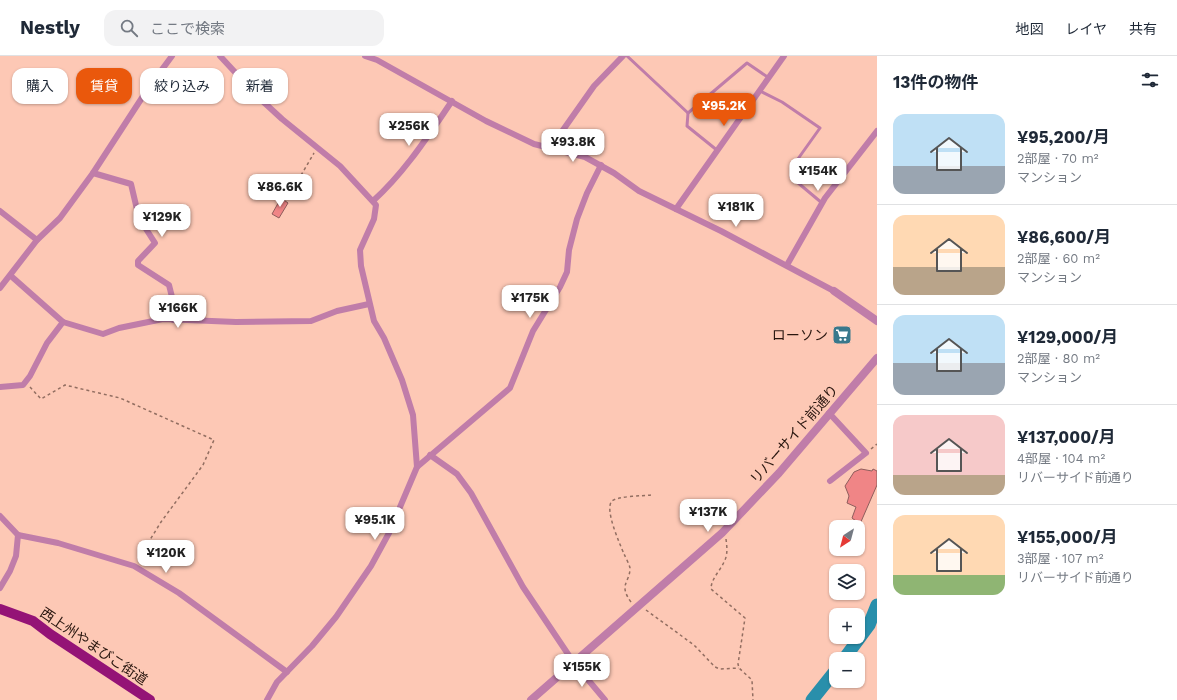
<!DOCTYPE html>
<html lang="ja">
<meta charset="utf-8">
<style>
:root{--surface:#fff;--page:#f2f2f3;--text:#1f2937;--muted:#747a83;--line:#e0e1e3;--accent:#ea580c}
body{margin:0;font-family:"Work Sans","Noto Sans JP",sans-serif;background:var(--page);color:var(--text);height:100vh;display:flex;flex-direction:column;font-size:15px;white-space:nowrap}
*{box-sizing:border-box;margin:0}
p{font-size:13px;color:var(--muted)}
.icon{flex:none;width:22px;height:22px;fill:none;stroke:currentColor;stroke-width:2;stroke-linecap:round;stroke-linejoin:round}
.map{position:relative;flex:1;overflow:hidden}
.sheet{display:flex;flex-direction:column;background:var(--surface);width:300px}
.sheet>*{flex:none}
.top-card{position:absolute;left:12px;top:12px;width:380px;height:36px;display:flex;gap:8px}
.needle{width:26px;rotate:216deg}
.buttons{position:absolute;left:829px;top:464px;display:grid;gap:8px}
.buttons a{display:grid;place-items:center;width:36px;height:36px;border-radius:8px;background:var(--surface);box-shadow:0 1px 3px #0004;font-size:20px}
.price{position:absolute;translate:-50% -34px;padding:0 9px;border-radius:8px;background:#fff;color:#222;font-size:13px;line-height:26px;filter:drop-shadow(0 1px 2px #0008)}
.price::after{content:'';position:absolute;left:50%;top:24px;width:12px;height:9px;margin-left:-6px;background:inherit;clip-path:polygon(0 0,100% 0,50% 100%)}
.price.current{background:var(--accent);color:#fff}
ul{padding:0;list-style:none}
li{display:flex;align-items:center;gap:12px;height:100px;padding:0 16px}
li+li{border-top:1px solid var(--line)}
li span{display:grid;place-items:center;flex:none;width:112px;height:80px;border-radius:12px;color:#555}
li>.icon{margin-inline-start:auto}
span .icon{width:48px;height:48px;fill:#fffc;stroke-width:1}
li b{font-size:17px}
h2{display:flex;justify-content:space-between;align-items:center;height:48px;padding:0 16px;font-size:17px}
.pill{padding:0 14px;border-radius:12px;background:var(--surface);box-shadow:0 1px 3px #0004;font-size:14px;line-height:36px}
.pill.current{background:var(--accent);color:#fff}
header{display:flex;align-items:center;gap:24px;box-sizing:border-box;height:56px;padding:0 20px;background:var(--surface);border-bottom:1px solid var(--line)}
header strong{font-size:19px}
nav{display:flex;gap:22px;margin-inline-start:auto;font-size:14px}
.search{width:280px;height:36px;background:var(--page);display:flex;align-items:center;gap:10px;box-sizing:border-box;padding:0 14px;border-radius:12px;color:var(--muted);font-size:15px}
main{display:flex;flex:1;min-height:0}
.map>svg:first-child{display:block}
</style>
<header>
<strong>Nestly</strong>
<div class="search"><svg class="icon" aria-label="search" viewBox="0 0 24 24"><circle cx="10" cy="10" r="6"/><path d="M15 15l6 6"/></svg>ここで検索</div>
<nav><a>地図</a><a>レイヤ</a><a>共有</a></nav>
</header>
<main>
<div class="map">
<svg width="877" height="644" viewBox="0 0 877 644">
<rect width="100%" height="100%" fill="#fdc8b5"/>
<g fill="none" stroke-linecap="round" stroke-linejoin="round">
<!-- river -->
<g stroke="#298fab" stroke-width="13">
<path d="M 844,603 L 869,569 L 877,549"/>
<path d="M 812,644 L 836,614"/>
</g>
</g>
<!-- building -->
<g fill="#f08586" stroke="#8f5d5c">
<path d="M 281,142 L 288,147 L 279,162 L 272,158 Z"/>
<path d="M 842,270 L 850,276 L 842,288 L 833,282 Z"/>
<path d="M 861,413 L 872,415 L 873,413 L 877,415 L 877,429 L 860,468 L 852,462 L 856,451 L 847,447 L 849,440 L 845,430 L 854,416 Z"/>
</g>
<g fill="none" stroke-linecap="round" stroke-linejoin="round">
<!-- path -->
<g stroke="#926e61" stroke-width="1.5" stroke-dasharray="3 3" stroke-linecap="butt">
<path d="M 289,140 L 314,97"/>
<path d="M 30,331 L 41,343 L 65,329 L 120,342 L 214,384 L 203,409 L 161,466 L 137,505"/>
<path d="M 871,393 L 877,388"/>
<path d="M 726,483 C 727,491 728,499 724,506 C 720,515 711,523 711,533 L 745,562 L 738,608 L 739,612 L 752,624 L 753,644"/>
<path d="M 631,546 C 618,528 630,527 630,512 C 629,508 626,502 624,498 C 620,488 604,453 612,445 C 618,440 642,440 651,439"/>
<path d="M 646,554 L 694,589 L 715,611 L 720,613 L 739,612"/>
</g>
<!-- service -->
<g stroke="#c07da9" stroke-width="3">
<path d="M 627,0 L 688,57 L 687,70 L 718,95"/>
<path d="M 760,35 L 782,46 L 820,72 L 795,107 L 791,121 L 822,147"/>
<path d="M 688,57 L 747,7 L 769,22"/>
</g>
<!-- minor -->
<g stroke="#c07da9" stroke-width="6">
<path d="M 220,0 L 257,40 L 282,63 L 340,110 L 376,149 L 374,163 L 360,194 L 361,210 L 374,265 L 384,282 L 402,324 L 413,359 L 417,411 L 389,477 L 371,510 L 336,561 L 312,590 L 277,626 L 267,644"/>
<path d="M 365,0 L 377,4 L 486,65 L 534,88 L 585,101 L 614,117 L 639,135 L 721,175 L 834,235"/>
<path d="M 551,91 L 594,30 L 623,0"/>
<path d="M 93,117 L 131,128 L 139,162 L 155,187 L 138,205 L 138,209 L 169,229 L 172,241 L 171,250 L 176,255 L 173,264"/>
<path d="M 373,145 C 405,116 428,80 452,45"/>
<path d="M 676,153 L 784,0"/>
<path d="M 0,155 L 37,184"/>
<path d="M 787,209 L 825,142 L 877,75"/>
<path d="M 11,220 L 63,266 L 103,278 L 119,272 L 163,263 L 236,266 L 311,265 L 337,255 L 369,248"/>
<path d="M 0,232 L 37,184 L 60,162 L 93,117 L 149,31 L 172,0"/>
<path d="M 0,331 L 23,329 L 30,320 L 47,287 L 63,266"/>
<path d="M 829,357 L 866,397 L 830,425"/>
<path d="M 430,399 L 457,418 L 471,437 L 523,531 L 574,607 L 605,644"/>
<path d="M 417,411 L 510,332 L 533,275 L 560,231 L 567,216 L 569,194 L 577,163 L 587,137 L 601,109"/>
<path d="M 0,460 L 18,479 L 58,487 L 134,510 L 179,537 L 287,616"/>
<path d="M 0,532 L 10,515 L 16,500 L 18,479"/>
</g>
<!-- tertiary -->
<g stroke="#c07da9" stroke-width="8">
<path d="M 834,235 L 877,265"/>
<path d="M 531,644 L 722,477 L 779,417 L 877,302"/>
</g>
<!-- trunk -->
<path stroke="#941376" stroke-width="10" d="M 0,553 L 33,565 L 50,578 L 150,644"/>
</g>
<!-- icons -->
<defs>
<g id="supermarket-square" transform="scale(1)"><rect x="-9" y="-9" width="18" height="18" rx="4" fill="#38788c" stroke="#fdc8b5"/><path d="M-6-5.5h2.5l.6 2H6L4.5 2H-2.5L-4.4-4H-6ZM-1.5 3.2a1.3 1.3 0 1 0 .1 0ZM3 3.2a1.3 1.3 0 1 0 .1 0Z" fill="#fff"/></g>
</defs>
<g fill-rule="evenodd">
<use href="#supermarket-square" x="842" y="279"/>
</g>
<g text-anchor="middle" stroke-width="4" stroke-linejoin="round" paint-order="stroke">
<!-- poi labels -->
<g font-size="14" fill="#29160f" stroke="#fdc8b5" text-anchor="end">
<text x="828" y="284">ローソン</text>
</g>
<!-- street labels -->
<g font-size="14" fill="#29160f" stroke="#fdc8b5">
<text transform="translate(794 378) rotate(-49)" y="5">リバーサイド前通り</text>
<text transform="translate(94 590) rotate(34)" y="5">西上州やまびこ街道</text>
</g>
</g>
</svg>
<div class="buttons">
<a><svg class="needle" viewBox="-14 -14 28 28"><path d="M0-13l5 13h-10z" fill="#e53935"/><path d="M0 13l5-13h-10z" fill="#747a83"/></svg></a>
<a><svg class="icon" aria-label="layers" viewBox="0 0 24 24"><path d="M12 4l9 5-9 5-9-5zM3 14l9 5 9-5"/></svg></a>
<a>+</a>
<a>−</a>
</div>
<b class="price current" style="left:724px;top:71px">¥95.2K</b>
<b class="price" style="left:409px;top:91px">¥256K</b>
<b class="price" style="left:573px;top:107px">¥93.8K</b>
<b class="price" style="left:818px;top:136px">¥154K</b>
<b class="price" style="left:280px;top:152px">¥86.6K</b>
<b class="price" style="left:736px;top:172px">¥181K</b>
<b class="price" style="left:162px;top:182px">¥129K</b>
<b class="price" style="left:530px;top:263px">¥175K</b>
<b class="price" style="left:178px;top:273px">¥166K</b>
<b class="price" style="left:708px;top:477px">¥137K</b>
<b class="price" style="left:375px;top:485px">¥95.1K</b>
<b class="price" style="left:166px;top:518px">¥120K</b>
<b class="price" style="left:582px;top:632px">¥155K</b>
<div class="top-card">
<a class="pill">購入</a>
<a class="pill current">賃貸</a>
<a class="pill">絞り込み</a>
<a class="pill">新着</a>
</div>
</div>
<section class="sheet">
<h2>13件の物件<svg class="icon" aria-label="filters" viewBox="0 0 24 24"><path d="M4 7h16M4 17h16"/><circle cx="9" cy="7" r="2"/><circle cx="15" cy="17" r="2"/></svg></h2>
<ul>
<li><span style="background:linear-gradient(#bfe0f5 65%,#9aa5b1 0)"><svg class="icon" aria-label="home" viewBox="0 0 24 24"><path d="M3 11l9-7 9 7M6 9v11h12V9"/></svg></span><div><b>¥95,200/月</b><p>2部屋 · 70 m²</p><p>マンション</p></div></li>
<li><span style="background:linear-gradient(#ffd9b3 65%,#b9a48a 0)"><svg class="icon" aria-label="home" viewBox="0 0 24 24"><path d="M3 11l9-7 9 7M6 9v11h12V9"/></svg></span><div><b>¥86,600/月</b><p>2部屋 · 60 m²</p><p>マンション</p></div></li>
<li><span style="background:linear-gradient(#bfe0f5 60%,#9aa5b1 0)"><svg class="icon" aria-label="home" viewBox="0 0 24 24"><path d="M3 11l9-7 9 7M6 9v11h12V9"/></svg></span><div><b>¥129,000/月</b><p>2部屋 · 80 m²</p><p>マンション</p></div></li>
<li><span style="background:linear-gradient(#f6c9c9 75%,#b9a48a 0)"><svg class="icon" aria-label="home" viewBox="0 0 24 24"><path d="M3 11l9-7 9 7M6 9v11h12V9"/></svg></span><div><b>¥137,000/月</b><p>4部屋 · 104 m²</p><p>リバーサイド前通り</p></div></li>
<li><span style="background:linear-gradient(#ffd9b3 75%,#8fb573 0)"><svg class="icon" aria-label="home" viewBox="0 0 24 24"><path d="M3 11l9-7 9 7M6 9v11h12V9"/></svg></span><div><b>¥155,000/月</b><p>3部屋 · 107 m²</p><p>リバーサイド前通り</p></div></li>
</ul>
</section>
</main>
